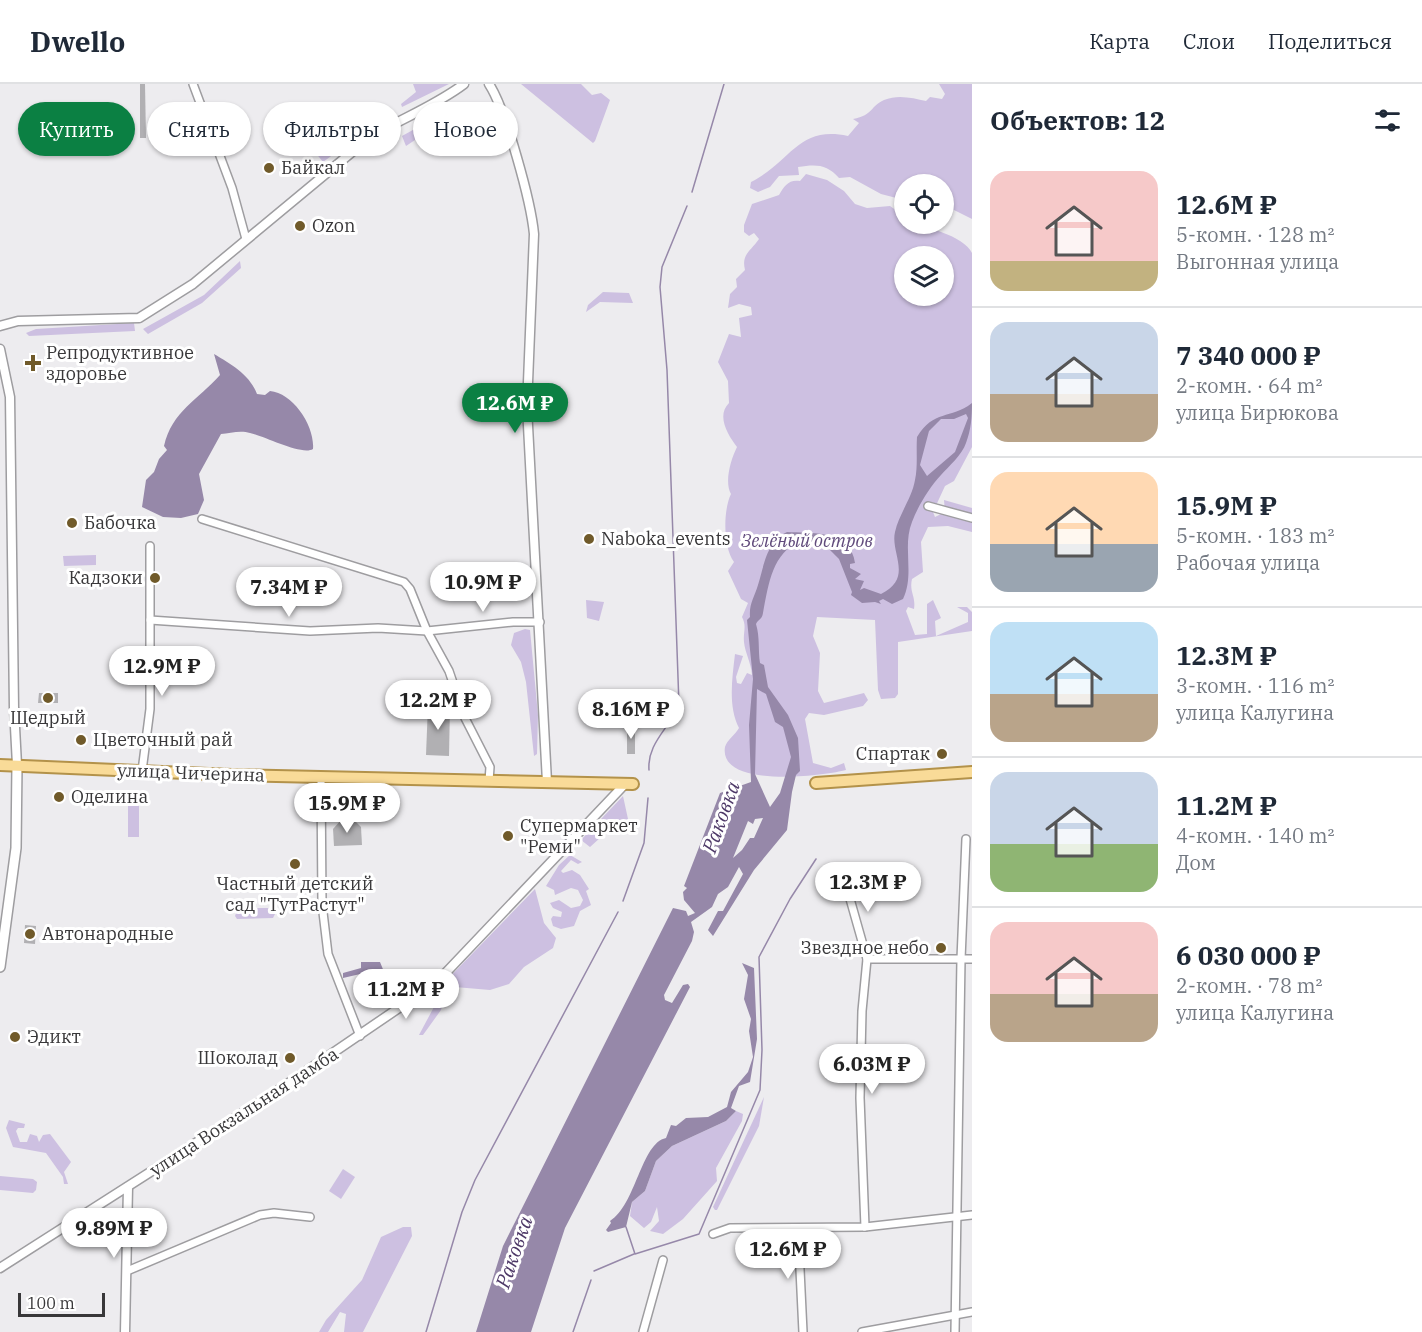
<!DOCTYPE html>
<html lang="ru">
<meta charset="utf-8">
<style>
:root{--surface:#fff;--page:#f2f2f3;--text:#1f2937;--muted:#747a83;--line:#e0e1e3;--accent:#0b8043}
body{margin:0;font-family:"IBM Plex Serif",serif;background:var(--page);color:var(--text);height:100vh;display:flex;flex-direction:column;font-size:22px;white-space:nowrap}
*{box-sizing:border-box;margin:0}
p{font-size:20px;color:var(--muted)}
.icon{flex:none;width:33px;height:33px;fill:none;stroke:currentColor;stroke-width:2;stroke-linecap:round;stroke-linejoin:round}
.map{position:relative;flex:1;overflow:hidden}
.drawer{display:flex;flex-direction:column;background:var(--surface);width:450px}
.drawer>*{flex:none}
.guide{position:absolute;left:18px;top:18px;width:570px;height:54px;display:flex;gap:12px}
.fabs{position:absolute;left:894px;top:90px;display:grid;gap:12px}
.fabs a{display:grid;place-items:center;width:60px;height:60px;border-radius:50%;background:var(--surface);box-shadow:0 2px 4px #0004;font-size:30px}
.scale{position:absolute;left:18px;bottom:15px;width:87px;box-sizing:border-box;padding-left:6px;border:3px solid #383739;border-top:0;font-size:16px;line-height:21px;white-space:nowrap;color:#383739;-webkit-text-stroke:4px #fff;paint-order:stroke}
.price{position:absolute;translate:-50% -51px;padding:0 14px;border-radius:21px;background:#fff;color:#222;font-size:20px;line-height:39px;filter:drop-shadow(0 2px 3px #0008)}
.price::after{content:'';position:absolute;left:50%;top:36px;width:18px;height:14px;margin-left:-9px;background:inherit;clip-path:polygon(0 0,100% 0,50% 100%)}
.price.selected{background:var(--accent);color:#fff}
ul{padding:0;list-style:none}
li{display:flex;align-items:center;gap:18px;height:150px;padding:0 18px}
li+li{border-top:2px solid var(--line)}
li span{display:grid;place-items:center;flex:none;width:168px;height:120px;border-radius:18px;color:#555}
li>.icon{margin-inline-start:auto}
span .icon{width:72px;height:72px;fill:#fffc;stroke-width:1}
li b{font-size:26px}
h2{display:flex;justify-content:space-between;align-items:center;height:72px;padding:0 18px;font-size:26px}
.tag{padding:0 21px;border-radius:27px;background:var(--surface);box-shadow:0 2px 4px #0004;font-size:21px;line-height:54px}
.tag.selected{background:var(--accent);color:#fff}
header{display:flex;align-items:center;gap:36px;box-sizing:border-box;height:84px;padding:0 30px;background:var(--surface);border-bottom:2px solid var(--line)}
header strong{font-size:28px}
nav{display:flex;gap:33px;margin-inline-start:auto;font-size:21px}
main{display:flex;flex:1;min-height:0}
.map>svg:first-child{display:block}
</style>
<header>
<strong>Dwello</strong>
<nav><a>Карта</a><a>Слои</a><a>Поделиться</a></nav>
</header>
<main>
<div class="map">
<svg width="972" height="1248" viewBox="0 0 972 1248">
<rect width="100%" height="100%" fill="#edecef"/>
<!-- green -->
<g fill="#cdc0e1" fill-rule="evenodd">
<path d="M 413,0 L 449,0 L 402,23 L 401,20 L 416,8 Z"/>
<path d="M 521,0 L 581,0 L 592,11 L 601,9 L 610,16 L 595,57 L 593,59 Z"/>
<path d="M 939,0 L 972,0 L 972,135 L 954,126 L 944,131 L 944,100 L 904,100 L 904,116 L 881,110 L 850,93 L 839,94 C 827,80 816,80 798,83 L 799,91 L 779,92 L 770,103 L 758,108 L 750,104 L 751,98 C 791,78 798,41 848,52 L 859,39 L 853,35 C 874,31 870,22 884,16 C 898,10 913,14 926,17 L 930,13 L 942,15 L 945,10 Z"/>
<path d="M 440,31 L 442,38 L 406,62 L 402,52 Z"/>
<path d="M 360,41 L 360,51 L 323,78 L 315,68 L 328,57 L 344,52 Z"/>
<path d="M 806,90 L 827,96 L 844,107 L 855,120 L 867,124 L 890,122 L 904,132 L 904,140 C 922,140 964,152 972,169 L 972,363 L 954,397 L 945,402 L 933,428 L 935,433 L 945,428 L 944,416 L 972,424 L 972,448 L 948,442 L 928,443 L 921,458 L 923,488 L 912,495 C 909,508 916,512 914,525 L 908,523 L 906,527 L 915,551 L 927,550 L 927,520 L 933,516 L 941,534 L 935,537 L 936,552 L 968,538 L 968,529 L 957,523 L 967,523 L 972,528 L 972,547 L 898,558 L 898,610 L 895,614 L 881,615 L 878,606 L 875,536 L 817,533 L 813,552 L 820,569 L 818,607 L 824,619 L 864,609 L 868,616 L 863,622 L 824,631 L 809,629 L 805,635 L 813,679 L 831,684 L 844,679 L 846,686 C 824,692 718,705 725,663 C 727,656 735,651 739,644 C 728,623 732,595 735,570 L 743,572 L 736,593 L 737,599 L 741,600 L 747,589 L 752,591 C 751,578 745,569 744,558 C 743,548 747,542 742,533 L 748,519 L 741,515 L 728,487 L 734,478 C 723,464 723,426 731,410 C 724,398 731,375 737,363 C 728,351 716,332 729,319 L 728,297 L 718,278 L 729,250 L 741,253 L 739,234 L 752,231 L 751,223 L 739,220 L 728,224 L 730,210 L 737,203 L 736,195 L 745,186 C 741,170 751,167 759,155 L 754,149 L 749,152 L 744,148 L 744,141 L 752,120 L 779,111 C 784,102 789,95 800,97 ZM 904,172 L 944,172 L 944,212 L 904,212 Z"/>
<path d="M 240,177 L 241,184 L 202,219 L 148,250 L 143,245 L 204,211 Z"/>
<path d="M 603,208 L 629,209 L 633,219 L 600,218 L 586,228 L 588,221 Z"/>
<path d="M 134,239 L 135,247 L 29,252 L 26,249 L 36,245 Z"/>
<path d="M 96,471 L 96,481 L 64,482 L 63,472 Z"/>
<path d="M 586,516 L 604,518 L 599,537 L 587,534 Z"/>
<path d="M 525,545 L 530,546 L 538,631 L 537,670 L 534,672 L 526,598 L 521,578 L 511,561 L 514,549 Z"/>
<rect x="128" y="707" width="11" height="46"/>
<path d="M 623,712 L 628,735 L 622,742 L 611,744 L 590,763 L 581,756 Z"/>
<path d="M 570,771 L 582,778 L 578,780 L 571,776 L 561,787 L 563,789 L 572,786 L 580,791 L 589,805 L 586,807 L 591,821 L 580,827 L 574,842 L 561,845 L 553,842 L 551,835 L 553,832 L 561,833 L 562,828 L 553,824 L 550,819 L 559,816 L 571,824 L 580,822 L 583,816 L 578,806 L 571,804 L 555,811 L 554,806 L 546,802 L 559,781 Z"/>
<path d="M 535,805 L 544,839 L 556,854 L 553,864 L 524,883 L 509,900 L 490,906 L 455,903 L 445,913 L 441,926 L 423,951 L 419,951 L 435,921 L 440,903 Z"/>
<path d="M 238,824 L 273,824 L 276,828 L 273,834 L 237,835 L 235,832 Z"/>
<path d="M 764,1013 L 759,1042 L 717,1126 L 715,1126 L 713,1123 Z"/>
<path d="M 736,1027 L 743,1030 L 742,1037 L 716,1084 L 717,1097 L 683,1135 L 663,1150 L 650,1147 L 659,1137 L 657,1123 L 651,1138 L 644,1144 L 630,1132 L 632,1118 L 645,1107 L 656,1077 L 672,1062 L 726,1037 Z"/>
<path d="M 9,1036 L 25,1040 L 24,1044 L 18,1044 L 16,1047 L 20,1058 L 27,1058 L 30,1050 L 37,1052 L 39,1058 L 43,1051 L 50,1050 L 71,1078 L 64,1088 L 68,1100 L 64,1100 L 63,1093 L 46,1069 L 13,1063 L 6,1044 Z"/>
<path d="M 343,1085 L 355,1093 L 341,1115 L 329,1107 Z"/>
<path d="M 0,1092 L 33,1095 L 37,1098 L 36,1106 L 33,1109 L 0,1106 Z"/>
<path d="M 403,1143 L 411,1143 L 412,1152 L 363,1248 L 344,1248 L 346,1230 L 340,1228 L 328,1248 L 319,1248 L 326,1236 L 362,1196 L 381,1153 Z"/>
</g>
<!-- water -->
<g fill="#9688a9" fill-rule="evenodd">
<path d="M 214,270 C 231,280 250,291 257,310 L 265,311 L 270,307 C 293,309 315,342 313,365 C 302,372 264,352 250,349 C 241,346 230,349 221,350 L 199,390 L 204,416 L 198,430 L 181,434 L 163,433 L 142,423 L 146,396 L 154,388 L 159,375 L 167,366 L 164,362 C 172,327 198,316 220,291 Z"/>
<path d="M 972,319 C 972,333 971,346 966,359 C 962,371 949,382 941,391 C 929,404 918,422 912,438 C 902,463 915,490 903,515 L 892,520 L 883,515 L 879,517 L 881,520 L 875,518 L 862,519 L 851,511 L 852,508 L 839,475 L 825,461 L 804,458 L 801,456 C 772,470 769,498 763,529 C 762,536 758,535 756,540 C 760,553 758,566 760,579 L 764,581 L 768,603 L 788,631 L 798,654 L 800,687 L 796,691 L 792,708 L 787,746 L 754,786 L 713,852 L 708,846 L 718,827 L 723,827 L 743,790 L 739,783 L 728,803 L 718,810 L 712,823 L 691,838 L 694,848 L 692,857 L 664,911 L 665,916 L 672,919 L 683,901 L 688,900 L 690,903 L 565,1144 L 531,1248 L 476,1248 L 503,1162 L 673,824 L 686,827 L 688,832 L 695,829 L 684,816 L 683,808 L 687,804 L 684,802 L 720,709 L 751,698 L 749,641 L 753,595 L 747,536 L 750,533 C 749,520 754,514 758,501 C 764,482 766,458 787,448 C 810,449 851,446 855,479 L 850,480 L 850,484 L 861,490 L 855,495 L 864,497 L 860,506 L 864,504 L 881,510 C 914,494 890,469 895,448 C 899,430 912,414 915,396 C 918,382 916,367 917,353 C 934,325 950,336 972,319 ZM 966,330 L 968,334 L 955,368 L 927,392 L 920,381 L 929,347 L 941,335 L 954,335 ZM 757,605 L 766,610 L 775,638 L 783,643 L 791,673 L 780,709 L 770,723 L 755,690 ZM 763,734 L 754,754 L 750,754 L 742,766 L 733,774 L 748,737 L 753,740 L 755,735 Z"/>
<path d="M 361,878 L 380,878 L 387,895 L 380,898 L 369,888 L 343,894 L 343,889 L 361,884 Z"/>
<path d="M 742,879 L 754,884 L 757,955 L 750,998 L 739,1002 L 731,1024 L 736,1027 L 726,1037 L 672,1062 L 656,1077 L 645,1107 L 632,1118 L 626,1143 L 608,1148 L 606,1146 L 611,1139 L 610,1137 C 636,1121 641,1059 666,1054 L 671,1041 L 676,1042 L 686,1034 L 708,1033 L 727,1023 L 731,1008 L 748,988 L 753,973 L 749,947 L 751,935 L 744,915 L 748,891 Z"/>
</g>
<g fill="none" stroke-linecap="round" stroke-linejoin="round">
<!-- stream -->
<g stroke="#9688a9" stroke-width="1.5">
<path d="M 692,108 L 724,0"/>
<path d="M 649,686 C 647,659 669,645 679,621 L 667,286 L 660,203 L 662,183 L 687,122"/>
<path d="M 623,817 L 644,759 L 648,714"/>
<path d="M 626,1143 L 635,1170 L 699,1150 L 760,1006 L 762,966 L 759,873 L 790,815 L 816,775"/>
<path d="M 594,1187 L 634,1170"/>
<path d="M 426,1248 L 462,1128 L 475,1096 L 618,828"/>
<path d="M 573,1248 L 591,1196"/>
</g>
</g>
<!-- building -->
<g fill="#b1b0b3">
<path d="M 140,0 L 145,0 L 146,54 L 140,54 Z"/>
<path d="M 39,609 L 58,609 L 58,619 L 38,619 Z"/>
<path d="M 428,621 L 450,622 L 449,672 L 426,671 Z"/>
<rect x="627" y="642" width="8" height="28"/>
<path d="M 342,735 L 355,737 L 361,743 L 362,761 L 334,762 L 333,745 Z"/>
<path d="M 25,841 L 36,842 L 35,860 L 24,859 Z"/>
</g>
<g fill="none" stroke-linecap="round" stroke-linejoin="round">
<!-- minor casing -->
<g stroke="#9e9da0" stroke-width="10">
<g id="minor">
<path d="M 193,0 L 232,104 L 246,155"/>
<path d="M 928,422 L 972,434"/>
<path d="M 202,435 L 404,498 L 410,505 L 427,547 L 449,587 L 465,634 L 490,683 L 489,697"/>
<path d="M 150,536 L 310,547 L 378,544 L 427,547 L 513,538 L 540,538"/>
<path d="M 142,687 L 150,625 L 150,462"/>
<path d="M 321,693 L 322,820 L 328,870 L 360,952"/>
<path d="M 843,790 L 867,875 L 862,927 L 860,1014 L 865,1143"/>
<path d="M 867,875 L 972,875"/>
<path d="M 798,1144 L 803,1248"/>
<path d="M 713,1150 L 730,1144 L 865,1143 L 972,1131"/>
<path d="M 127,1187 L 260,1131 L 274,1129 L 310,1133"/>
<path d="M 643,1248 L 663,1176"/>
<path d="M 862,1248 L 972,1228"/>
<path d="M 955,1248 L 961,875 L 966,755"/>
</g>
</g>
<!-- tertiary casing -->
<g stroke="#9e9da0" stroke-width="11">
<g id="tertiary">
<path d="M 489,0 C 506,26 531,118 534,150 L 527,323 L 547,698"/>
<path d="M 0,242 L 18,237 L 139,234 L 193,200 L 369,54 C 400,35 435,22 464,0"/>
<path d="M 0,265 L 10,313 L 14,624 L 17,681"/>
<path d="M 0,1184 L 271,1011 L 437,898 L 625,700"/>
<path d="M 125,1248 L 128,1103"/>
</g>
</g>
<!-- secondary casing -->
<g stroke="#9e9da0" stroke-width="12">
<path id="secondary" d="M 0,883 L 16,764 L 17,681"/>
</g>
<!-- primary casing -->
<g stroke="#b3924a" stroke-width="14">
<g id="primary">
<path d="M 0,681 L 232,691 L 633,700"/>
<path d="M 816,699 L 972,688"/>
</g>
</g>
<!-- minor -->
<use href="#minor" stroke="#fff" stroke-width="7"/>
<!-- tertiary -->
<use href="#tertiary" stroke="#fff" stroke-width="8"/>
<!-- secondary -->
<use href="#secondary" stroke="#fff" stroke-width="9"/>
<!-- primary -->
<use href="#primary" stroke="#f9db98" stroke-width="10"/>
</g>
<!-- markers -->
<g fill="#705a2a" stroke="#fff" stroke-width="2">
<circle cx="269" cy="84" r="6"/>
<circle cx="300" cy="142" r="6"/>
<path d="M30 270h6v6h6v6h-6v6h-6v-6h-6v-6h6z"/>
<circle cx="72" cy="439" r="6"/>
<circle cx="589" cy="455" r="6"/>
<circle cx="155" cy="494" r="6"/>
<circle cx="48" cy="614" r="6"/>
<circle cx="81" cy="656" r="6"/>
<circle cx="942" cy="670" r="6"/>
<circle cx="59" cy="713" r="6"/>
<circle cx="508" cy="752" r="6"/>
<circle cx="295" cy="780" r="6"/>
<circle cx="30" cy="850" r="6"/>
<circle cx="941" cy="864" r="6"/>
<circle cx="15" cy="953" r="6"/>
<circle cx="290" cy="974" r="6"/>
</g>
<g text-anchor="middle" stroke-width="6" stroke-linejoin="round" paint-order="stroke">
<!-- poi labels -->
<g font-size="18" fill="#383739" stroke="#fff" text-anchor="start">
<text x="281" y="90">Байкал</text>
<text x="312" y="148">Ozon</text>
<text x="46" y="275">Репродуктивное<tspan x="46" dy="21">здоровье</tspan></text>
<text x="84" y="445">Бабочка</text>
<text x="601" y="461">Naboka_events</text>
<text x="143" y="500" text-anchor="end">Кадзоки</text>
<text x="48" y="640" text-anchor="middle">Щедрый</text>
<text x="93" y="662">Цветочный рай</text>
<text x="930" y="676" text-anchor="end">Спартак</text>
<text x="71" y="719">Оделина</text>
<text x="520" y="748">Супермаркет<tspan x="520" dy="21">"Реми"</tspan></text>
<text x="295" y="806" text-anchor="middle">Частный детский<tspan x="295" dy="21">сад "ТутРастут"</tspan></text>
<text x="42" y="856">Автонародные</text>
<text x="929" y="870" text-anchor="end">Звездное небо</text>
<text x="27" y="959">Эдикт</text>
<text x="278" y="980" text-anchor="end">Шоколад</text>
</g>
<!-- park labels -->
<g font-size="18" font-style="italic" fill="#614b7c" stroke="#fff">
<text x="807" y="463">Зелёный остров</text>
</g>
<!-- street labels -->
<g font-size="18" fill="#383739" stroke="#fff">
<text transform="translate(191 689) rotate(2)" y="6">улица Чичерина</text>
<text transform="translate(244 1028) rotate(-33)" y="6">улица Вокзальная дамба</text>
</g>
<!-- water labels -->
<g font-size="20" font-style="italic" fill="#4e3968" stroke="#fff">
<text transform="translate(721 733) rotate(-70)" y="7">Раковка</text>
<text transform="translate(514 1168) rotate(-71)" y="7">Раковка</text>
</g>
</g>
</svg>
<div class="fabs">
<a><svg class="icon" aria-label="locate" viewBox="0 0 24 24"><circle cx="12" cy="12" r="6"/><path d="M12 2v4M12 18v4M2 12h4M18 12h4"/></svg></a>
<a><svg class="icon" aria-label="layers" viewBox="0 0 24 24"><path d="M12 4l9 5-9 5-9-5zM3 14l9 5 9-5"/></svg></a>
</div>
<div class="scale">100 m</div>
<b class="price selected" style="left:515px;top:350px">12.6M ₽</b>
<b class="price" style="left:483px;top:529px">10.9M ₽</b>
<b class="price" style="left:289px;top:534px">7.34M ₽</b>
<b class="price" style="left:162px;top:613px">12.9M ₽</b>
<b class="price" style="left:438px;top:647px">12.2M ₽</b>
<b class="price" style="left:631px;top:656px">8.16M ₽</b>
<b class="price" style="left:347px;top:750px">15.9M ₽</b>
<b class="price" style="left:868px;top:829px">12.3M ₽</b>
<b class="price" style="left:406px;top:936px">11.2M ₽</b>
<b class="price" style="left:872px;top:1011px">6.03M ₽</b>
<b class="price" style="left:114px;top:1175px">9.89M ₽</b>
<b class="price" style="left:788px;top:1196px">12.6M ₽</b>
<div class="guide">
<a class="tag selected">Купить</a>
<a class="tag">Снять</a>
<a class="tag">Фильтры</a>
<a class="tag">Новое</a>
</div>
</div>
<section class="drawer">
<h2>Объектов: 12<svg class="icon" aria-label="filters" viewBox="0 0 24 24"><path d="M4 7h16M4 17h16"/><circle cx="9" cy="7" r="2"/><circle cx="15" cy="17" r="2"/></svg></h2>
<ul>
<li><span style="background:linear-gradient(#f6c9c9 75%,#c2b280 0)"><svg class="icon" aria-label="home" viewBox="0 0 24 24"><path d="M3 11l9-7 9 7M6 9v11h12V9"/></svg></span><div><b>12.6M ₽</b><p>5-комн. · 128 m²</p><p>Выгонная улица</p></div></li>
<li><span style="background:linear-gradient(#c9d6e8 60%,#b9a48a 0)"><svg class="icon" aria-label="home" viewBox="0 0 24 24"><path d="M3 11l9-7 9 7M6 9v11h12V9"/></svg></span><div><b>7 340 000 ₽</b><p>2-комн. · 64 m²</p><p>улица Бирюкова</p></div></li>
<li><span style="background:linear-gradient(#ffd9b3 60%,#9aa5b1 0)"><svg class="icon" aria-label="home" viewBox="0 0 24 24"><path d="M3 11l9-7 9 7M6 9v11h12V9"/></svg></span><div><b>15.9M ₽</b><p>5-комн. · 183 m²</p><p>Рабочая улица</p></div></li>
<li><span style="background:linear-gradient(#bfe0f5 60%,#b9a48a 0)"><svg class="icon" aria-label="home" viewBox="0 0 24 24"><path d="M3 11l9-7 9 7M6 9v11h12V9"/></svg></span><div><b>12.3M ₽</b><p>3-комн. · 116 m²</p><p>улица Калугина</p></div></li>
<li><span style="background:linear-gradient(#c9d6e8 60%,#8fb573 0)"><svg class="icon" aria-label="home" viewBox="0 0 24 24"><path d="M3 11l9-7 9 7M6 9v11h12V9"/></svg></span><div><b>11.2M ₽</b><p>4-комн. · 140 m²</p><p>Дом</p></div></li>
<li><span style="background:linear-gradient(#f6c9c9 60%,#b9a48a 0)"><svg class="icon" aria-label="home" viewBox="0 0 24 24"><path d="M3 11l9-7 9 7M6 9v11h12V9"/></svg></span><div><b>6 030 000 ₽</b><p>2-комн. · 78 m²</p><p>улица Калугина</p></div></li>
</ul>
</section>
</main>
